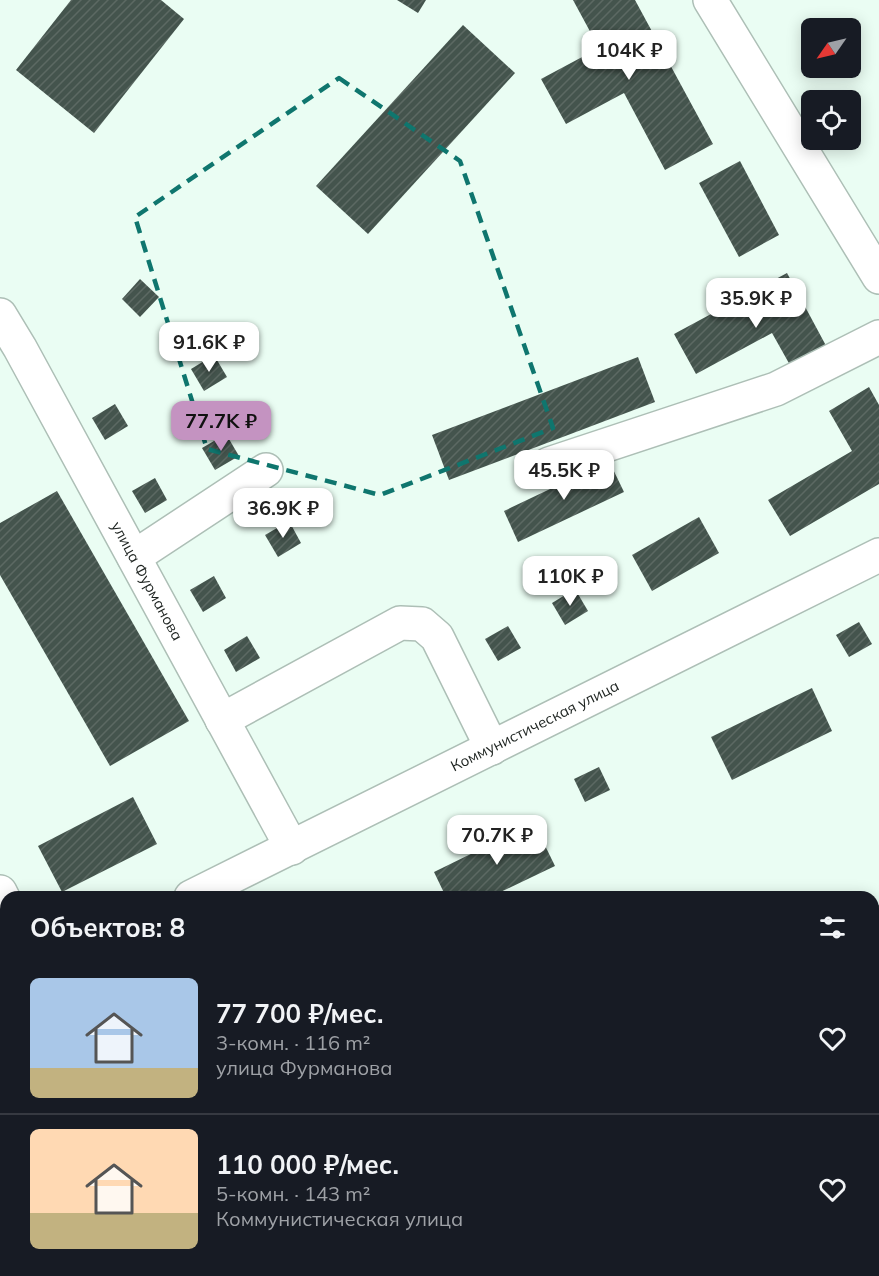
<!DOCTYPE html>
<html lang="ru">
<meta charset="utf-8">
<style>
:root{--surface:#171b24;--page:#20242c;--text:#f1f3f6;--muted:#9ea1a6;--line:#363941;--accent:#c493c1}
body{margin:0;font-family:Mulish,sans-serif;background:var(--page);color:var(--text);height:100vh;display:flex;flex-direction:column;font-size:22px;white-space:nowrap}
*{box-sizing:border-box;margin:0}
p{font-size:20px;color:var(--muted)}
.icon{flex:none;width:33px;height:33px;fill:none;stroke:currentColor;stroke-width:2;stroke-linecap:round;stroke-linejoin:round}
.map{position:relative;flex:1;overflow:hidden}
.details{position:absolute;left:0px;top:891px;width:879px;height:386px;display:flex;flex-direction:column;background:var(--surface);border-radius:18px 18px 0 0;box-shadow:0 3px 15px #0003}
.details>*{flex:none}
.needle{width:39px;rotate:236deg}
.controls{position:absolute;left:801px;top:18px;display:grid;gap:12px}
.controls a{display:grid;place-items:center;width:60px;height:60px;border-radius:9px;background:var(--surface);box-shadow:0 3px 15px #0003;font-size:30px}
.price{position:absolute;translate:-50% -51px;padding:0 14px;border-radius:12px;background:#fff;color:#222;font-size:20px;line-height:39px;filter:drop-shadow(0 2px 3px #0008)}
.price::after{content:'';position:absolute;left:50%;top:36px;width:18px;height:14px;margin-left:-9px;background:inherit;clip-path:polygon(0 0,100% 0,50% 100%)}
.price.selected{background:var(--accent);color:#111}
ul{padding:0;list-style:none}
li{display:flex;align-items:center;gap:18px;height:150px;padding:0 30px}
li+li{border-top:2px solid var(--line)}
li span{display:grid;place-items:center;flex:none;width:168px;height:120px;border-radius:9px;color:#555}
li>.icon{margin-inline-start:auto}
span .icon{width:72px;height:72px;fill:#fffc;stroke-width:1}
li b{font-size:26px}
h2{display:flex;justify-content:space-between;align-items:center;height:72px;padding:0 30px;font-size:26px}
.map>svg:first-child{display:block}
</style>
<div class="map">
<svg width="879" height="1276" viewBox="0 0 879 1276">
<defs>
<pattern id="building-hatch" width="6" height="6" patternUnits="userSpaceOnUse" patternTransform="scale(1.5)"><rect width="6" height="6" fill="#44544d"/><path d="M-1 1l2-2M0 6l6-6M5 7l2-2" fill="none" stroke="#5c6963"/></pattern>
</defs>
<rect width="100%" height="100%" fill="#eafdf3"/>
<!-- building -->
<g fill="url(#building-hatch)">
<path d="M 71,0 L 161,0 L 184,19 L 94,133 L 16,70 Z"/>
<path d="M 397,0 L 426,0 L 418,13 Z"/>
<path d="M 573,0 L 635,0 L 713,144 L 665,170 L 624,93 L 566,124 L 541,79 L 599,48 Z"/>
<path d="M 463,25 L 515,73 L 368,234 L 316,186 Z"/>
<path d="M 740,161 L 779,235 L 739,257 L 699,183 Z"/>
<path d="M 787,273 L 831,355 L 795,374 L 772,333 L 696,374 L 674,334 Z"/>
<path d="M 140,279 L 159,297 L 140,317 L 122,299 Z"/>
<path d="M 214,355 L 227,377 L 204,391 L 191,369 Z"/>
<path d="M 638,357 L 655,402 L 449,480 L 432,435 Z"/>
<path d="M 869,387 L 879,405 L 879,484 L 790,536 L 768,500 L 852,451 L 829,411 Z"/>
<path d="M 115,404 L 128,426 L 105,440 L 92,418 Z"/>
<path d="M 226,434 L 239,456 L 215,470 L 202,448 Z"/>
<path d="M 609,461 L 624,492 L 518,542 L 504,511 Z"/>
<path d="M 155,478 L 167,500 L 145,513 L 132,491 Z"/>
<path d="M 57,491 L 189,721 L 110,766 L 0,575 L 0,523 Z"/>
<path d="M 699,517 L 719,553 L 652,591 L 632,555 Z"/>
<path d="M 289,521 L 301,543 L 278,557 L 265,535 Z"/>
<path d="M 214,576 L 226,598 L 203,612 L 190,590 Z"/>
<path d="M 575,589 L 588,611 L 565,625 L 552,603 Z"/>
<path d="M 859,622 L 872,644 L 849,657 L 836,635 Z"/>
<path d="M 508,626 L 521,648 L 498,661 L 485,639 Z"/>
<path d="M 247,636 L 260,658 L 236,672 L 224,650 Z"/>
<path d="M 812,688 L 832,731 L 732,780 L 711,737 Z"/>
<path d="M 599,767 L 610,790 L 585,802 L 574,779 Z"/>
<path d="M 133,797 L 157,844 L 62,892 L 38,846 Z"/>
<path d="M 534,823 L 555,866 L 490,897 L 446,897 L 434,872 Z"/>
<path d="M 879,905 L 879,934 L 875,936 L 873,932 L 873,908 Z"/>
<path d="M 378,1270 L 381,1270 L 384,1276 L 367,1276 Z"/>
<path d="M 607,1270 L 638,1270 L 640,1272 L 636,1276 L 602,1276 Z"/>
</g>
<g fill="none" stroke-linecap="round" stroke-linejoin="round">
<!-- minor casing -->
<g stroke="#adbfb6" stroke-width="36">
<g id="minor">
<path d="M 710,0 L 879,277"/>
<path id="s1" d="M 0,315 L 20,348 L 292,848"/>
<path d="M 549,464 L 776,389 L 879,337"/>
<path d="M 134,557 L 266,470"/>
<path d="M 222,720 L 400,623 L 422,624 L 437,637 L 492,748"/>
<path d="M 0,892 L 6,904"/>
<path id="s2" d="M 191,897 L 879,555"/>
<path d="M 873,984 L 879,982"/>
<path d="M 0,991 L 6,988"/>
<path d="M 683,1270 L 689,1276"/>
<path d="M 285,1276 L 296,1270"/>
</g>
</g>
<!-- minor -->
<use href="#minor" stroke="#fff" stroke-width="33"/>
</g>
<!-- marked area -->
<path fill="none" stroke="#0f766e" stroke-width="4.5" stroke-dasharray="12 8" stroke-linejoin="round" d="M 339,78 L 460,161 L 553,428 L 380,495 L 207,449 L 135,217 Z"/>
<g text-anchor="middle" stroke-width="6" stroke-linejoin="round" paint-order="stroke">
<!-- street labels -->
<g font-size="15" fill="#1c221f" stroke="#fff">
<text dy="5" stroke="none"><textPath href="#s1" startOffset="304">улица Фурманова</textPath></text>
<text dy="5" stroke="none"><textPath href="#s2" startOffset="384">Коммунистическая улица</textPath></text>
</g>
</g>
</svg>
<div class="controls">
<a><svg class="needle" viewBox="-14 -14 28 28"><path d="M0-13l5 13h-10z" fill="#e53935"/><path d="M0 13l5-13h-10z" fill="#9ea1a6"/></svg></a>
<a><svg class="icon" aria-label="locate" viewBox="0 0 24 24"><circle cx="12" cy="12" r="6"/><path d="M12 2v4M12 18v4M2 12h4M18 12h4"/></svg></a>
</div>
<b class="price" style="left:629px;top:81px">104K ₽</b>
<b class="price" style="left:756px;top:329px">35.9K ₽</b>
<b class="price" style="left:209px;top:373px">91.6K ₽</b>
<b class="price selected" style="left:221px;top:452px">77.7K ₽</b>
<b class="price" style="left:564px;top:501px">45.5K ₽</b>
<b class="price" style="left:283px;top:539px">36.9K ₽</b>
<b class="price" style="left:570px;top:607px">110K ₽</b>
<b class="price" style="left:497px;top:866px">70.7K ₽</b>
<section class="details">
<h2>Объектов: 8<svg class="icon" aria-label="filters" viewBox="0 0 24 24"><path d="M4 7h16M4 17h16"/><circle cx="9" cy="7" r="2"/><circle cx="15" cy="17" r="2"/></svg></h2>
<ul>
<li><span style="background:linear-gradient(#a9c7e8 75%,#c2b280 0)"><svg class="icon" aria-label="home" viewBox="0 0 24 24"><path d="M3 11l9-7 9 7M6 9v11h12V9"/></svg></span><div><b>77 700 ₽/мес.</b><p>3-комн. · 116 m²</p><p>улица Фурманова</p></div><svg class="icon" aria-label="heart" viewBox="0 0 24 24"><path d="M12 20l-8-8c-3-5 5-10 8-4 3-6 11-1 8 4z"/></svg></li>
<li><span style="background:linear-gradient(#ffd9b3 70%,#c2b280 0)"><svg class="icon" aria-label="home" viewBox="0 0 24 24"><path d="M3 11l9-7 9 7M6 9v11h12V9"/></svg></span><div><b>110 000 ₽/мес.</b><p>5-комн. · 143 m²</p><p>Коммунистическая улица</p></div><svg class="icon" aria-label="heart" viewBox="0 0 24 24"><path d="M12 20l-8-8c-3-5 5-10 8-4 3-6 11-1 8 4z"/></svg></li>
</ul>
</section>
</div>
